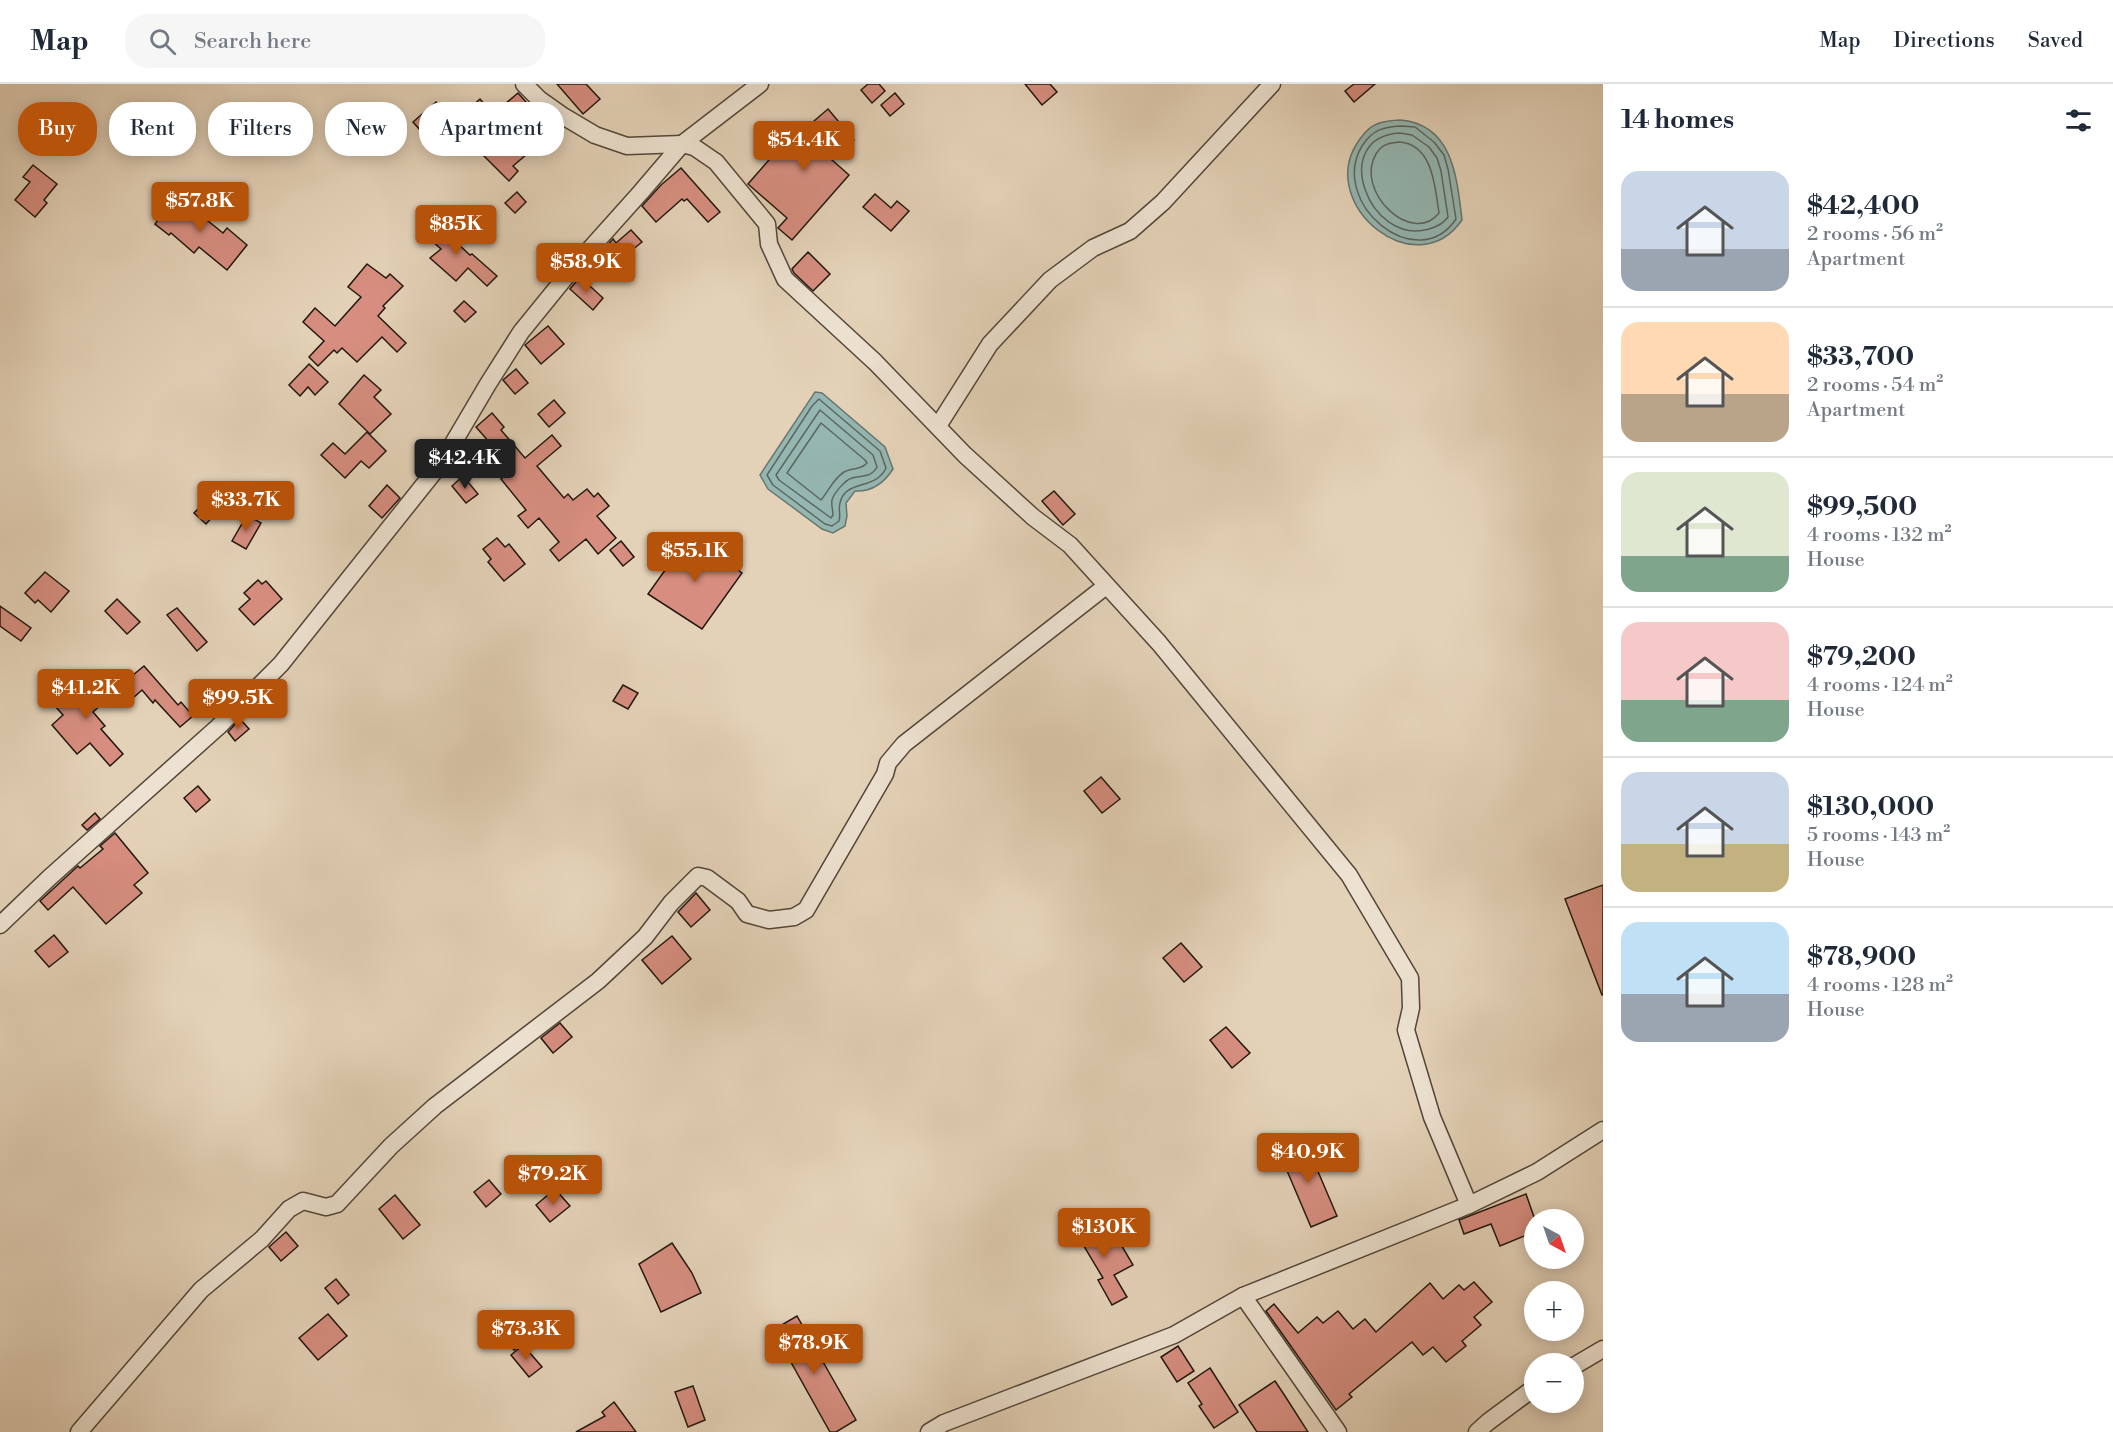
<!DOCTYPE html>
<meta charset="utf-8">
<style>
:root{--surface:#fff;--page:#f6f6f7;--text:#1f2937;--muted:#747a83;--line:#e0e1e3;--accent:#b45309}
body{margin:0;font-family:"Libre Bodoni",serif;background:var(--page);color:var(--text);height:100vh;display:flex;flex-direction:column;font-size:22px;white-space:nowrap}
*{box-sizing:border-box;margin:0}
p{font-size:20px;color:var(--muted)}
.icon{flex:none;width:33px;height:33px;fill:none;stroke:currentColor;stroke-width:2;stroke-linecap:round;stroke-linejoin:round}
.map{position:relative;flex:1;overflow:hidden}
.drawer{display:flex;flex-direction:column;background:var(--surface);width:510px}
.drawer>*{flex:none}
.guide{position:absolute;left:18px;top:18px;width:570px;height:54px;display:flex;gap:12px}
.needle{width:39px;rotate:140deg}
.buttons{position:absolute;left:1524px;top:1125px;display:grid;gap:12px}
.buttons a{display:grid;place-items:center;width:60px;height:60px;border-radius:50%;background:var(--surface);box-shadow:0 3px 15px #0003;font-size:30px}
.price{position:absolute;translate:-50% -51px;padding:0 14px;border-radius:6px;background:var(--accent);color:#fff;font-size:20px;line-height:39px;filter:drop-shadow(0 2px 3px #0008)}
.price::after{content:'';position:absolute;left:50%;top:36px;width:18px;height:14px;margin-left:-9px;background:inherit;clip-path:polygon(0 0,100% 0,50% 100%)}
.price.current{background:#222;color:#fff}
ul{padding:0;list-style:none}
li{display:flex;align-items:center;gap:18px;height:150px;padding:0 18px}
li+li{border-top:2px solid var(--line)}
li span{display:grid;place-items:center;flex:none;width:168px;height:120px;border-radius:18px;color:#555}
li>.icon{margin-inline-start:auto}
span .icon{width:72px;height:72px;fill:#fffc;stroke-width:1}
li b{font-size:26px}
h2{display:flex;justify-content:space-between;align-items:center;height:72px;padding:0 18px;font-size:26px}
.pill{padding:0 21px;border-radius:24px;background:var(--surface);box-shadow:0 3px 15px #0003;font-size:21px;line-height:54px}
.pill.current{background:var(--accent);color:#fff}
header{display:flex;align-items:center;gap:36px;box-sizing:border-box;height:84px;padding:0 30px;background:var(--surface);border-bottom:2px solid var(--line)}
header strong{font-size:28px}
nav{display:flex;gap:33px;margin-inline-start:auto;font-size:21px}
.search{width:420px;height:54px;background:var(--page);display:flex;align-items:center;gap:15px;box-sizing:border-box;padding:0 21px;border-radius:24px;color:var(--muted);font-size:22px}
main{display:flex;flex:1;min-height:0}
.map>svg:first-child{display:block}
</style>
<header>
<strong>Map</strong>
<div class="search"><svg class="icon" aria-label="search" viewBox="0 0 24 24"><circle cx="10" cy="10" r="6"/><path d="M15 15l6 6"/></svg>Search here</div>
<nav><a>Map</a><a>Directions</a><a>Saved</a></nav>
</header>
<main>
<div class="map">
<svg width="1603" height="1348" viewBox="0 0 1603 1348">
<rect width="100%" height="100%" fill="#e4d2b8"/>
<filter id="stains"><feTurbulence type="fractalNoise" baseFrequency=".00333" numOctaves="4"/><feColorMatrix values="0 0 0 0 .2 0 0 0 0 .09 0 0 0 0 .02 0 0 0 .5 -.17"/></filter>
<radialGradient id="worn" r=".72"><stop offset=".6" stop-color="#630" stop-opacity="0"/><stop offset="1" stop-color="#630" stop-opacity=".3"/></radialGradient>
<!-- water -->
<g fill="#95b7b2" stroke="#677771" stroke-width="1.5">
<path d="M 1400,36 C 1453,40 1457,94 1462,136 C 1416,202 1319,122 1356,61 C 1368,41 1377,37 1400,36 Z"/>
<path d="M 815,308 L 822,309 L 885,363 L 893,385 C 884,399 872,408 855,407 L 846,419 L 847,432 L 845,442 L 833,449 L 822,445 L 768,405 L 760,391 Z"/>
</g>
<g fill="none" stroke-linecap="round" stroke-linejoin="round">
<!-- shore -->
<g stroke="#5c6760" stroke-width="1.5">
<path d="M 1401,42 L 1415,43 L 1434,58 L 1444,71 L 1448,85 L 1456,135 C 1417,193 1328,119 1362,62 C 1372,46 1383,43 1401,42 Z"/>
<path d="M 1400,49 L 1412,51 L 1429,63 L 1437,74 L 1441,87 L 1448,133 C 1444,139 1436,143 1429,145 C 1369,163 1328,53 1400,49 Z"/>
<path d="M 1400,58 C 1433,61 1435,103 1439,129 C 1412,163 1354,107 1376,70 C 1382,60 1389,59 1400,58 Z"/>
<path d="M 819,315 L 880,367 L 886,384 C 875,407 845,395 840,419 C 838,425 841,431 839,437 L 832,442 L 825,440 L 773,401 L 767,391 L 812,322 Z"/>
<path d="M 820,326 L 873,371 L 877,383 C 871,394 862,391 852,394 C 845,396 834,409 832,416 C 831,421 833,426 833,431 L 831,434 L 779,396 L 776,391 Z"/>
<path d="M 821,339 L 865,376 L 867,379 C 860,387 852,383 844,388 C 833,395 828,408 821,416 L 787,389 Z"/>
</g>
</g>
<!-- building -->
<g fill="#d78e80" stroke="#22170f" stroke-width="1.5">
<path d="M 557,0 L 586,0 L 600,15 L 583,30 Z"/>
<path d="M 868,0 L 879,0 L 885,7 L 872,19 L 861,6 Z"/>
<path d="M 1025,0 L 1050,0 L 1057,8 L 1042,21 Z"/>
<path d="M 1354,0 L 1375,0 L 1354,18 L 1345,7 Z"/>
<path d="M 518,9 L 534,27 L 528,32 L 546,54 L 513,82 L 518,87 L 509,97 L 483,71 L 492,63 L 463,30 L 480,15 L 493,30 Z"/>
<path d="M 895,9 L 904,20 L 890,32 L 881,21 Z"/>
<path d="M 436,18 L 457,42 L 434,62 L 413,38 Z"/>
<path d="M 828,25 L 854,56 L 831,75 L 849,91 L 792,156 L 778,144 L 787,134 L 748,100 L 796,45 L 800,49 Z"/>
<path d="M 33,81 L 57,100 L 44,116 L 47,119 L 35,133 L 15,116 L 30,98 L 23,93 Z"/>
<path d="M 681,84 L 720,128 L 708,138 L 687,115 L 684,117 L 682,115 L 656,138 L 642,122 L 661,101 Z"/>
<path d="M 517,108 L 526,118 L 515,129 L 505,119 Z"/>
<path d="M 875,110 L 891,124 L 897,117 L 909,127 L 891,147 L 863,123 Z"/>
<path d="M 177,112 L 223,149 L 227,144 L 247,161 L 227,186 L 199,163 L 194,169 L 171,149 L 169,151 L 155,140 Z"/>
<path d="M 432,136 L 470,171 L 472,170 L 497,192 L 487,202 L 468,184 L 456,197 L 430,174 L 441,165 L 422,148 Z"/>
<path d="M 631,146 L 642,158 L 626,171 L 633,180 L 616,194 L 598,172 L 613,155 L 616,159 Z"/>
<path d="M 808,168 L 830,190 L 813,207 L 794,189 L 792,185 Z"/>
<path d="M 367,180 L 386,194 L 390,190 L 403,202 L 383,222 L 385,224 L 378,232 L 406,259 L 397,268 L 382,253 L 357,278 L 342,264 L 337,269 L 334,266 L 318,282 L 309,273 L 324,257 L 303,238 L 315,224 L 335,242 L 361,213 L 348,203 Z"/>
<path d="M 580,193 L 603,214 L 593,226 L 570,205 Z"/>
<path d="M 464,217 L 476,228 L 465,238 L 454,227 Z"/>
<path d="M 548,242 L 564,260 L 541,280 L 525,261 Z"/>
<path d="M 309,280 L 328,298 L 315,311 L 308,303 L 300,312 L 289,301 Z"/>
<path d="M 516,285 L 528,299 L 515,310 L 503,296 Z"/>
<path d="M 364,291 L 381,306 L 374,313 L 391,330 L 370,350 L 339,320 Z"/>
<path d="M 554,316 L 565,329 L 549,343 L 538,330 Z"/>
<path d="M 492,329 L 504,343 L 501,346 L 525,374 L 552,351 L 561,362 L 537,382 L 564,414 L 568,410 L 573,416 L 587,405 L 594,413 L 598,409 L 609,422 L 597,432 L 616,454 L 598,470 L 586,455 L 559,477 L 550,466 L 559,458 L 539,434 L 528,444 L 518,432 L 526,426 L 501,395 L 513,385 L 476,343 Z"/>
<path d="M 367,348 L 386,367 L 369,384 L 361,377 L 345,394 L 321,371 L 333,359 L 345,370 Z"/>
<path d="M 463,392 L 478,410 L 466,419 L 452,402 Z"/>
<path d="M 387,401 L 400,414 L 382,434 L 369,422 Z"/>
<path d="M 1054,407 L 1075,430 L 1063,441 L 1042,417 Z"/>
<path d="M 205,418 L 216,429 L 206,440 L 194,429 Z"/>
<path d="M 247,431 L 261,439 L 246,465 L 232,457 Z"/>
<path d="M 690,451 L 742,489 L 702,545 L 648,510 Z"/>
<path d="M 497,454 L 505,463 L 509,460 L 525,480 L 504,497 L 488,478 L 491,475 L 483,465 Z"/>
<path d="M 621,457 L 634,473 L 623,482 L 610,466 Z"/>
<path d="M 45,488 L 69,507 L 51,528 L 38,516 L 35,519 L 25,509 Z"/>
<path d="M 258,496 L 262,500 L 266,497 L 282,515 L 254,541 L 239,525 L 250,515 L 244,509 Z"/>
<path d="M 117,515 L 140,538 L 127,550 L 105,527 Z"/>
<path d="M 0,522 L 31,544 L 21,557 L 0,542 Z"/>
<path d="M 177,524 L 207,558 L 197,567 L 167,531 Z"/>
<path d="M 144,582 L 178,621 L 181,618 L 193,632 L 180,643 L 155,616 L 153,619 L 142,606 L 133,614 L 118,596 L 129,587 L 133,591 Z"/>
<path d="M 91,589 L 111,612 L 93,628 L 105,642 L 101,645 L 123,670 L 110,682 L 90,659 L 77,670 L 52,641 L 63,631 L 54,621 Z"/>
<path d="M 623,601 L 638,609 L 628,625 L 613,617 Z"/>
<path d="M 240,635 L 249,645 L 235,657 L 228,648 Z"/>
<path d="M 1101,693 L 1120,715 L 1102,729 L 1084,707 Z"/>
<path d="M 198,702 L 210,716 L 196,728 L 184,714 Z"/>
<path d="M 95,729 L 100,735 L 87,746 L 82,741 Z"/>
<path d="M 115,749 L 148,789 L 134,801 L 142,809 L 106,840 L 73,803 L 48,826 L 40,817 L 78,782 L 80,784 L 103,765 L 100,762 Z"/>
<path d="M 1603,801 L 1603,911 L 1602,911 L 1565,815 Z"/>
<path d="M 696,809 L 710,826 L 691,843 L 678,828 Z"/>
<path d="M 54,851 L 68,868 L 49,883 L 35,867 Z"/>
<path d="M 672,852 L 691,875 L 662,900 L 642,876 Z"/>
<path d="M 1181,859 L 1202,883 L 1184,898 L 1163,874 Z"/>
<path d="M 560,939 L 572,953 L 553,969 L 541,954 Z"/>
<path d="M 1226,943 L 1250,969 L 1232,984 L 1210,956 Z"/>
<path d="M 1305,1057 L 1337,1132 L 1311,1143 L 1279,1068 Z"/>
<path d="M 489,1096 L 501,1110 L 486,1123 L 474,1108 Z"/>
<path d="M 555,1105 L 570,1122 L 550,1138 L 536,1121 Z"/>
<path d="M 1526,1110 L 1534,1133 L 1534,1148 L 1500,1162 L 1491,1140 L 1464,1150 L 1459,1136 Z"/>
<path d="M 395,1111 L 420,1141 L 403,1155 L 379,1125 Z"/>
<path d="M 1082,1130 L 1091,1146 L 1094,1144 L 1106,1164 L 1119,1157 L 1133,1181 L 1114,1191 L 1127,1213 L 1112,1221 L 1098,1196 L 1103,1194 L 1069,1137 Z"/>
<path d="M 286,1148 L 298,1162 L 281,1177 L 269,1163 Z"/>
<path d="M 672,1159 L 692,1189 L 701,1209 L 661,1228 L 639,1180 Z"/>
<path d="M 336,1195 L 349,1211 L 338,1220 L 325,1204 Z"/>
<path d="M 1474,1198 L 1492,1218 L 1474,1233 L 1481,1241 L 1462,1257 L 1466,1262 L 1446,1278 L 1433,1263 L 1423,1271 L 1412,1258 L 1349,1310 L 1352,1313 L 1336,1326 L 1266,1227 L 1274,1220 L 1298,1249 L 1317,1233 L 1323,1239 L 1338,1227 L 1353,1245 L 1365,1235 L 1376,1248 L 1430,1199 L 1443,1215 L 1459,1201 L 1464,1206 Z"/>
<path d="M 328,1230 L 347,1252 L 318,1276 L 299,1254 Z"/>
<path d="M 797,1232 L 856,1336 L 836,1348 L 830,1348 L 773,1246 Z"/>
<path d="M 515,1242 L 526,1256 L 514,1266 L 503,1253 Z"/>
<path d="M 523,1261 L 542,1283 L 529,1293 L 511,1271 Z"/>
<path d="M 1178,1262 L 1194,1287 L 1177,1298 L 1161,1273 Z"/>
<path d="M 1210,1284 L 1238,1328 L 1214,1344 L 1199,1322 L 1202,1320 L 1188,1299 Z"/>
<path d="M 1275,1297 L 1285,1312 L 1308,1348 L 1257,1348 L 1239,1321 Z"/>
<path d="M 693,1302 L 705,1336 L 688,1343 L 675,1308 Z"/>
<path d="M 614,1318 L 636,1348 L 576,1348 L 605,1332 L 602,1328 Z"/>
</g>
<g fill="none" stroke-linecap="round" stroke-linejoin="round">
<!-- minor casing -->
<g stroke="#524639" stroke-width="19">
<g id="minor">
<path d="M 524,0 L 539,15 L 563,32 L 595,51 L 627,62 L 682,60 L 694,63 L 716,78 L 767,140 L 769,160 L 785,195 L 875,278 L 965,371 L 1033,433 L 1070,461 L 1159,559 L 1349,791 L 1410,894 L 1411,924 L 1406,946 L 1432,1033 L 1469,1121"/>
<path d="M 938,342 L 990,260 L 1050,196 L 1093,164 L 1130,147 L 1163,118 L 1272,0"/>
<path d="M 0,841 L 49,794 L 218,643 L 281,580 L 442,378 L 488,300 L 521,248 L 573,184 L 641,108 L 682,60 L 760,0"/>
<path d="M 1243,1212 L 1338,1348"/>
<path d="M 1574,1282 L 1603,1265"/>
<path d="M 79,1348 L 201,1206 L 262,1155 L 289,1125 L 303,1117 L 326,1123 L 337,1120 L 391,1062 L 435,1022 L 598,897 L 645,853 L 671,819 L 698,792 L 707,794 L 738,817 L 747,830 L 769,836 L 794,833 L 806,826 L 885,690 L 888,679 L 904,660 L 1106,502"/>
<path d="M 929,1348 L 944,1339 L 1174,1251 L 1243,1212 L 1469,1121 L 1537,1088 L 1603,1046"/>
<path d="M 1477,1348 L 1488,1338 L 1534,1304"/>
</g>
</g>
<!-- minor -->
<use href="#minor" stroke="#ede2d1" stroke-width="16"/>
</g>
<rect width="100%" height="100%" filter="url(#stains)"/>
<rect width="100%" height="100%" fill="url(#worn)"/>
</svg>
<div class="buttons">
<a><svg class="needle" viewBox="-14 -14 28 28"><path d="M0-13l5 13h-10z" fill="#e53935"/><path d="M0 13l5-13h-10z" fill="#747a83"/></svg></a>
<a>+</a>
<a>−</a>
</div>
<b class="price" style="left:804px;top:88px">$54.4K</b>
<b class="price" style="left:200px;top:149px">$57.8K</b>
<b class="price" style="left:456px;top:172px">$85K</b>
<b class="price" style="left:586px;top:210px">$58.9K</b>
<b class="price current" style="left:465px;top:406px">$42.4K</b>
<b class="price" style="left:246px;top:448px">$33.7K</b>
<b class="price" style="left:695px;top:499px">$55.1K</b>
<b class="price" style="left:86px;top:636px">$41.2K</b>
<b class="price" style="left:238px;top:646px">$99.5K</b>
<b class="price" style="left:1308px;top:1100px">$40.9K</b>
<b class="price" style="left:553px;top:1122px">$79.2K</b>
<b class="price" style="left:1104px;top:1175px">$130K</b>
<b class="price" style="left:526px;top:1277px">$73.3K</b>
<b class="price" style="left:814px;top:1291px">$78.9K</b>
<div class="guide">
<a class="pill current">Buy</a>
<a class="pill">Rent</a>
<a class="pill">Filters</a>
<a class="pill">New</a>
<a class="pill">Apartment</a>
</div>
</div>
<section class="drawer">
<h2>14 homes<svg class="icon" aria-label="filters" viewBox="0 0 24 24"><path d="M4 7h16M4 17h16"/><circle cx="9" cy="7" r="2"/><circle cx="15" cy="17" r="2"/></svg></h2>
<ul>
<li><span style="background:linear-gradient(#c9d6e8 65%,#9aa5b1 0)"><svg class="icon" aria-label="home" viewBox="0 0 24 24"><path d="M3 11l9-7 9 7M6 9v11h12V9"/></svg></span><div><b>$42,400</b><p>2 rooms · 56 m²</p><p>Apartment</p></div></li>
<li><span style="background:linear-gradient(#ffd9b3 60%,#b9a48a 0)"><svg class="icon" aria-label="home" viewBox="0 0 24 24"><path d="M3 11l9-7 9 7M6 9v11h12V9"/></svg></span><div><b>$33,700</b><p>2 rooms · 54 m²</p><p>Apartment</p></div></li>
<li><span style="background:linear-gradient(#dfe7d0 70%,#7fa58c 0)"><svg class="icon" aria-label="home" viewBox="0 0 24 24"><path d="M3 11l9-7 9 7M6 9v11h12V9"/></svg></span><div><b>$99,500</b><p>4 rooms · 132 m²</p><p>House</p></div></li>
<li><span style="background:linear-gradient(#f6c9c9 65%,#7fa58c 0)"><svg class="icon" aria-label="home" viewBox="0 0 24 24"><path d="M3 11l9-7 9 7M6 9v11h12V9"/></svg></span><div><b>$79,200</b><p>4 rooms · 124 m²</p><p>House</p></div></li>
<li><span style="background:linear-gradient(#c9d6e8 60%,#c2b280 0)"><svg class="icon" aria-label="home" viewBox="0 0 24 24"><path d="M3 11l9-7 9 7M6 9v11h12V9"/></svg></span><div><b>$130,000</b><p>5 rooms · 143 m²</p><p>House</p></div></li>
<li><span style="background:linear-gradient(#bfe0f5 60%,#9aa5b1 0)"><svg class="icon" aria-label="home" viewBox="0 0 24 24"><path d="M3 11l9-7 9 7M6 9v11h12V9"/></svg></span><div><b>$78,900</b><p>4 rooms · 128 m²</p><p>House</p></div></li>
</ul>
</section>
</main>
